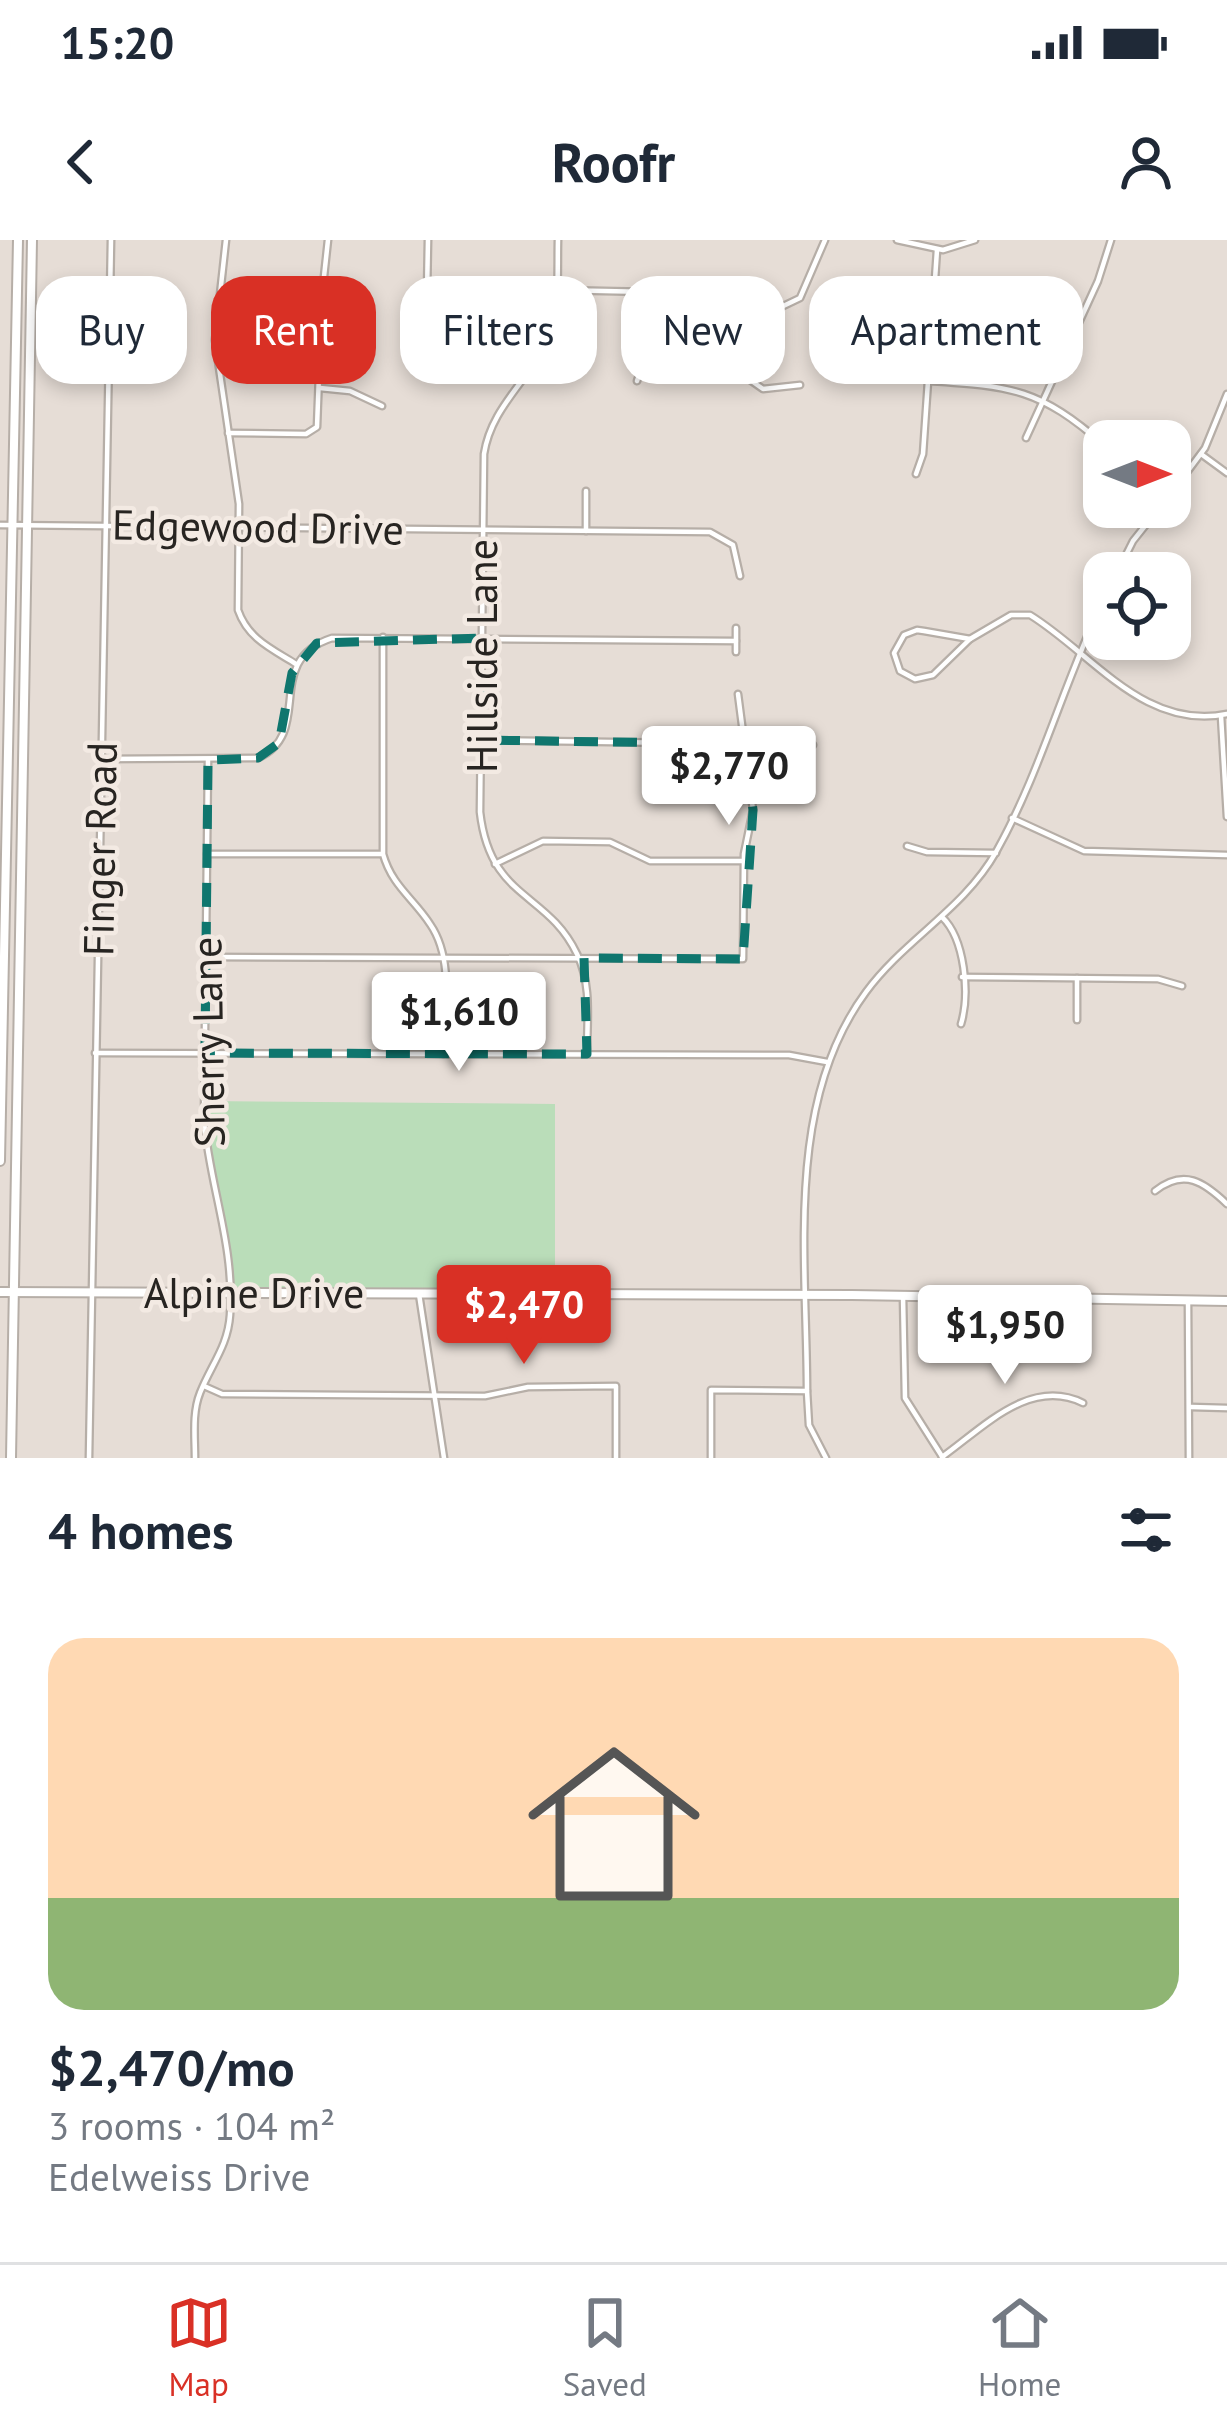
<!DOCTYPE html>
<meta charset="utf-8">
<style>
:root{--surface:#fff;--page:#f6f6f7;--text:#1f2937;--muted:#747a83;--line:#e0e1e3;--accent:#d93025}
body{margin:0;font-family:"PT Sans",sans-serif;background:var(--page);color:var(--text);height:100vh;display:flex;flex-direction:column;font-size:45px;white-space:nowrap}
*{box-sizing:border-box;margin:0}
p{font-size:39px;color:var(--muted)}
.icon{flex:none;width:66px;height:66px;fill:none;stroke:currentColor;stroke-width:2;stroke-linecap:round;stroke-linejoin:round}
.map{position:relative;height:1218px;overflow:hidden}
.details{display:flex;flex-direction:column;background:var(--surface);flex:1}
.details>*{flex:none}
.top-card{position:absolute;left:36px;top:36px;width:1155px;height:108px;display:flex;gap:24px}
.needle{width:78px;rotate:90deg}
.tools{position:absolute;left:1083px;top:180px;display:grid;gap:24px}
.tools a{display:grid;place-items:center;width:108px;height:108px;border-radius:24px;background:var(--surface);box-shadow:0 6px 18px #0003;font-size:60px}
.price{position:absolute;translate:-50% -102px;padding:0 27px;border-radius:12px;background:#fff;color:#222;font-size:39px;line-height:78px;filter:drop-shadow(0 3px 6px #0008)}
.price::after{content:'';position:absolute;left:50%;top:72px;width:36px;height:27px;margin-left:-18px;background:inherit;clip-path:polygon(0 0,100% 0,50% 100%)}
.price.selected{background:var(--accent);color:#fff}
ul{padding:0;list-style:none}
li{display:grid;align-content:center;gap:24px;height:636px;padding:0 48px}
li+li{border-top:3px solid var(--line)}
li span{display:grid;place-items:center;height:372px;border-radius:36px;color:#555}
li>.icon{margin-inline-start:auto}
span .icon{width:216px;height:216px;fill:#fffc;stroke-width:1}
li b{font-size:51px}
h2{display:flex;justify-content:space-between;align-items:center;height:144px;padding:0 48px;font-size:51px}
.tag{padding:0 42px;border-radius:36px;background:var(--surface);box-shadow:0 6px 18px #0003;font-size:42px;line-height:108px}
.tag.selected{background:var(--accent);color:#fff}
.status{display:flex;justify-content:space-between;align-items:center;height:84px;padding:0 60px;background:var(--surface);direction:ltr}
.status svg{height:33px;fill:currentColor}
header{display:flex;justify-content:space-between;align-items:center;height:156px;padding:0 48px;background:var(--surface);font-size:54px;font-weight:600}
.tab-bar{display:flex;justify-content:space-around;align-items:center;height:168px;border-top:3px solid var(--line);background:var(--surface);font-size:33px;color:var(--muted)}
.tab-bar a{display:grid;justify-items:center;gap:6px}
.tab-bar .selected{color:var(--accent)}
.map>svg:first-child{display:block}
</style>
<div class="status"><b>15:20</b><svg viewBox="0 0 49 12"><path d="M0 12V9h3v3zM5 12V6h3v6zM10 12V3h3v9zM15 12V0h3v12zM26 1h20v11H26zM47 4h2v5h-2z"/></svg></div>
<header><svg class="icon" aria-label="back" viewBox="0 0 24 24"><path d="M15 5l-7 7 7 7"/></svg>Roofr<svg class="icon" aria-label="person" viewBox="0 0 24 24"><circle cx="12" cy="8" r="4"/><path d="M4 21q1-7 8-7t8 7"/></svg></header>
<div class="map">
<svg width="1227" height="1218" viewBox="0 0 1227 1218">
<rect width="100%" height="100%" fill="#e6ddd6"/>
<!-- green -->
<path fill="#baddb9" d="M 203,861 L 555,864 L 555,1054 L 231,1053 C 228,988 209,926 203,861 Z"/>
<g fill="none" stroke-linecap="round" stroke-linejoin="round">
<!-- street casing -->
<g stroke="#b6aea7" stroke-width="9">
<g id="street">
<path d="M 226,0 L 215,100 L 239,264 L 238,370 C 248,399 272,409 296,424"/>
<path d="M 428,0 L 427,53 L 439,77"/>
<path d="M 558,0 C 557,35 561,73 545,105 C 525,144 491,169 484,214 L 480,572 C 490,660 547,651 577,714 C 592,745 587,780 587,814"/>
<path d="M 897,0 L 943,10 L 975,0"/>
<path d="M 557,50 L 650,52 L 777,69 L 800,58 L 825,0"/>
<path d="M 747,68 L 739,118 L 743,135 L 763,149 L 800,145"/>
<path d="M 637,141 L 648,109 L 650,52"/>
<path d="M 929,141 C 1012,146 1040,149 1104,205"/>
<path d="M 320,148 L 350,151 L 382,166"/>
<path d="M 228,193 L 306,194 L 317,187 L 322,55 L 328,0"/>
<path d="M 1026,198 L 1098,41 L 1111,0"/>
<path d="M 1201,214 L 1227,233"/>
<path d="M 916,234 L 923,214 L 937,10"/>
<path d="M 1170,255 L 1205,208 L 1227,154"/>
<path d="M 0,285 L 710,292 L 733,305 L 740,336"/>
<path d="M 586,291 L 586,251"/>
<path d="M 1117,333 L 1133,301 L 1160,267"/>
<path d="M 736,388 L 736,412"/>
<path d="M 917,390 L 924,391 L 970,399 L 933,435 L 915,439 L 900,431 L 894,413 L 904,395 Z"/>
<path d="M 383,397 L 383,614 C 392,646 413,658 430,684 C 455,720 444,773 443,814"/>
<path d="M 970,399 L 1011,375 L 1030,375 C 1092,413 1144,491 1227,474"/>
<path d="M 1221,476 L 1227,577"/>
<path d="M 483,500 L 813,505"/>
<path d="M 102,519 L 258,518 C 316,492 261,421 332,398 L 736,401"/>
<path d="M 1012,578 L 1084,611 L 1227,615"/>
<path d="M 907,606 L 927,612 L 996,613"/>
<path d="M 207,614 L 381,614"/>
<path d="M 495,624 L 543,601 L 610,602 L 650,621 L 743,621"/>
<path d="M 942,677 C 965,699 970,754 961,784"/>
<path d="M 206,717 L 743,719 L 744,614 L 753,570 L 738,454"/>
<path d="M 962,737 L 1158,739 L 1182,746"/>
<path d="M 1077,780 L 1077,738"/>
<path d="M 95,813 L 789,815 L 827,822"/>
<path d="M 1155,951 C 1184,928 1204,942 1227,964"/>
<path d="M 419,1054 L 444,1218"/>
<path d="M 903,1056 L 905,1158 L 943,1218"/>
<path d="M 1188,1060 L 1189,1218"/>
<path d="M 204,1146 L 222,1154 L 485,1156 L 528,1147 L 616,1146 L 616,1218"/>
<path d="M 1191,1167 L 1227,1168"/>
<path d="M 942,1217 C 984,1187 1030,1137 1083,1163"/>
<path d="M 89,1218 L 111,0"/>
<path d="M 195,1218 C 195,1197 192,1173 200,1153 C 211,1125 228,1106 230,1075 C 235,1007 210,947 204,881 L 208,520"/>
<path d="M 711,1218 L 711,1150 L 807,1151"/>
<path d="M 826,1218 L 809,1185 L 807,1151 C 807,1020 784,863 866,752 C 904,700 964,669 996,612 C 1041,532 1064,441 1104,359"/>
</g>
</g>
<!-- secondary casing -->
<g stroke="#b6aea7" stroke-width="12">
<g id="secondary">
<path d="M 0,921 L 18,0"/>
<path d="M 0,1052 L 852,1055 L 1227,1061"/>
<path d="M 11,1218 L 32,0"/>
</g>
</g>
<!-- street -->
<use href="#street" stroke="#fff" stroke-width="4.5"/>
<!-- secondary -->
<use href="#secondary" stroke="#fff" stroke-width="8"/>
</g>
<!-- marked area -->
<path fill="none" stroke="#0f766e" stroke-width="9" stroke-dasharray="24 15" stroke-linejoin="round" d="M 482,398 L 481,500 L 745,504 L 753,570 L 743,719 L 584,718 L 587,814 L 205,813 L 208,520 L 258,518 L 279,503 L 292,433 L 317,403 Z"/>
<g text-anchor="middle" stroke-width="9" stroke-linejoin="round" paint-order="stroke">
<!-- street labels -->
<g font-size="42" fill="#272421" stroke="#f3eae3">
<text transform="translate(258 287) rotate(1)" y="15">Edgewood Drive</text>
<text transform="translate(482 416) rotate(-90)" y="15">Hillside Lane</text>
<text transform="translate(100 609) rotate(-89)" y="15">Finger Road</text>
<text transform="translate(208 802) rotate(-91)" y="15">Sherry Lane</text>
<text x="254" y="1068">Alpine Drive</text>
</g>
</g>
</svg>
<div class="tools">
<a><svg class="needle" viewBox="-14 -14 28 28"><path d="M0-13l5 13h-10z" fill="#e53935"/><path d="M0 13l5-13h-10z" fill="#747a83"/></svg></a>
<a><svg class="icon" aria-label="locate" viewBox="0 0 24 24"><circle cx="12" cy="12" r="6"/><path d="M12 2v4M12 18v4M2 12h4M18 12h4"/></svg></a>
</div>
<b class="price" style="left:729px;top:588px">$2,770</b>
<b class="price" style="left:459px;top:834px">$1,610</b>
<b class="price selected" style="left:524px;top:1127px">$2,470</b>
<b class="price" style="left:1005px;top:1147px">$1,950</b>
<div class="top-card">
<a class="tag">Buy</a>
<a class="tag selected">Rent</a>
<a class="tag">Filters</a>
<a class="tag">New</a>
<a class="tag">Apartment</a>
</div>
</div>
<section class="details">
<h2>4 homes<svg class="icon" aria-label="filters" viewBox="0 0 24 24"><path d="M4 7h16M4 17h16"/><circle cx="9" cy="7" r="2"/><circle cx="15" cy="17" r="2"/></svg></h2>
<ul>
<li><span style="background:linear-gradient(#ffd9b3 70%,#8fb573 0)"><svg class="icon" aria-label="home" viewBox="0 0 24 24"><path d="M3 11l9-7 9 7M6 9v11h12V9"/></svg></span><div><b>$2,470/mo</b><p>3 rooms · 104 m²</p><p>Edelweiss Drive</p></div></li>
</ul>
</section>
<nav class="tab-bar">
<a class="selected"><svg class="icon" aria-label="map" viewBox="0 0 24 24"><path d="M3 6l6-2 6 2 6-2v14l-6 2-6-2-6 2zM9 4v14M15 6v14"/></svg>Map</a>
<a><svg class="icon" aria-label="saved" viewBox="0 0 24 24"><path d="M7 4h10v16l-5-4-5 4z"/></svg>Saved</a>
<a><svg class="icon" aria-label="home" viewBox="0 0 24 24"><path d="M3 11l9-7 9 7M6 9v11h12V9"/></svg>Home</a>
</nav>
